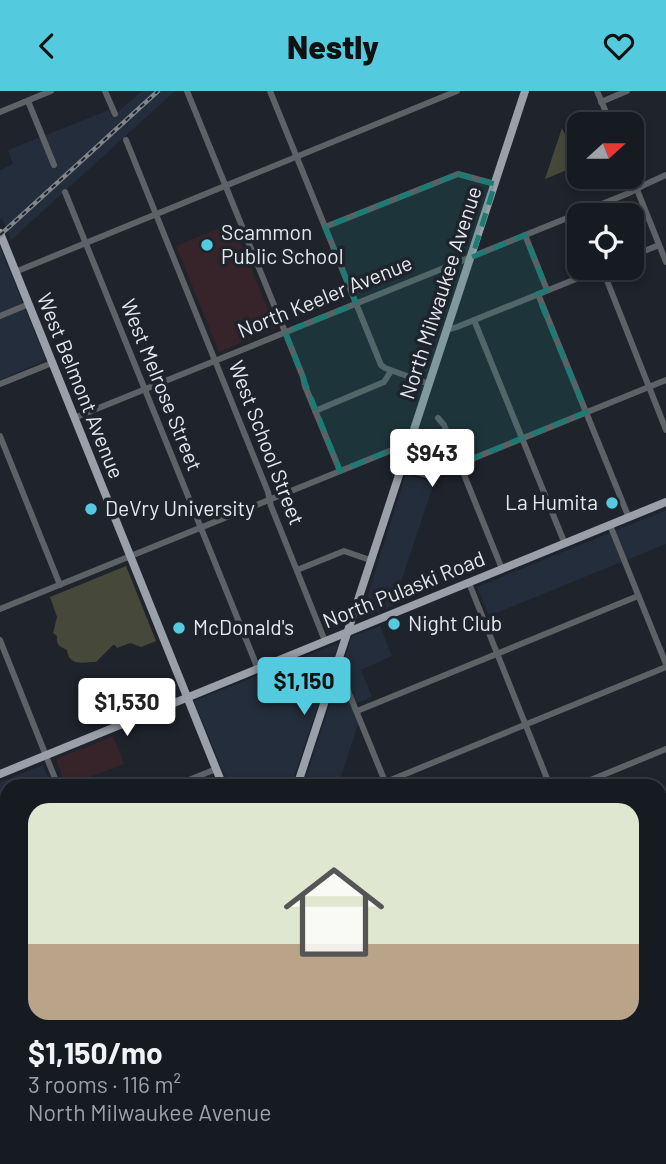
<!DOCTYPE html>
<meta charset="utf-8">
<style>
:root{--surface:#161a21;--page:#1f232a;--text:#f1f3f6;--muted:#9ea1a5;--line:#35383f;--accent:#54cade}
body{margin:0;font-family:Barlow,sans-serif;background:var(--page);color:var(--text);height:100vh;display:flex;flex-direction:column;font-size:26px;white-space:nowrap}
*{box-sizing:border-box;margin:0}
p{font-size:23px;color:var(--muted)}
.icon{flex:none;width:38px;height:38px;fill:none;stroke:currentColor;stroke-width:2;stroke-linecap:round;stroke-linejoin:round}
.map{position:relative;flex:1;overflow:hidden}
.details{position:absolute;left:0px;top:688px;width:667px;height:387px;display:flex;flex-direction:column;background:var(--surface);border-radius:21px 21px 0 0;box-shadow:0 4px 10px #0003,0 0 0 2px var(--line)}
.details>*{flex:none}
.needle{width:46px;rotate:69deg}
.fabs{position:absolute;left:567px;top:21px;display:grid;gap:14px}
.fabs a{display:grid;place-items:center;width:77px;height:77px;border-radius:14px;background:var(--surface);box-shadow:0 4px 10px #0003,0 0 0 2px var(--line);font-size:35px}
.price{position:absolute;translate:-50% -60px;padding:0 16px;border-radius:7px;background:#fff;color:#222;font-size:23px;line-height:46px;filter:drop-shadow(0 2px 4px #0008)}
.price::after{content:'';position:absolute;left:50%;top:42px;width:21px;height:16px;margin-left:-10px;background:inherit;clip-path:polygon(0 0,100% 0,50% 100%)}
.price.selected{background:var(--accent);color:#111}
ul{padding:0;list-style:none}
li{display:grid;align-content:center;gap:14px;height:371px;padding:0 28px}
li+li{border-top:2px solid var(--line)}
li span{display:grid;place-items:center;height:217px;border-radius:21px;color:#555}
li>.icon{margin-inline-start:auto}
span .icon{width:126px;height:126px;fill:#fffc;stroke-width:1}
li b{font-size:30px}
header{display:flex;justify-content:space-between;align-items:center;height:91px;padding:0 28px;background:var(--accent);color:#111;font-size:32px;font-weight:800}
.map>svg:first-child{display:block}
</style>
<header><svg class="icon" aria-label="back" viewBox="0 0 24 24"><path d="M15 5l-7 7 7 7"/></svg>Nestly<svg class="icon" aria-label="heart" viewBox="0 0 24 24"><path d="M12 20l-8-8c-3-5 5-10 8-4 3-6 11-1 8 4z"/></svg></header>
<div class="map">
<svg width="666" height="1073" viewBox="0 0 666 1073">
<rect width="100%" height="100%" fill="#1e232c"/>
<!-- built -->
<g fill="#242d3b">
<path d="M 142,0 L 175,0 L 11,149 L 5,134 L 2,127 L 0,128 L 0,79 L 13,73 L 8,59 L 109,19 L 112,26 Z"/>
<path d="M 0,156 L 46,269 L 0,289 Z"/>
<path d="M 406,383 L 428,390 L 432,398 L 393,515 L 360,528 Z"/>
<path d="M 666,419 L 666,453 L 489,525 L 477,496 Z"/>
<path d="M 380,535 L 392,565 L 361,579 L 372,606 L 354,613 L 360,627 L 338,695 L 303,695 L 352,545 Z"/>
<path d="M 339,552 L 291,695 L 229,695 L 194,610 Z"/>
<path d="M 43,674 L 51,695 L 7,695 L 7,751 L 0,748 L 0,691 Z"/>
</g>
<!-- education -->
<g fill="#36242a">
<path d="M 232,132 L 276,237 L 219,261 L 176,155 Z"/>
<path d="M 113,645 L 124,673 L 66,695 L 56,668 Z"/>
</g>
<!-- green -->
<g fill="#46493a">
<path d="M 562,37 L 579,74 L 545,88 Z"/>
<path d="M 126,475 L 156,550 L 141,556 L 130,552 L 117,557 L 115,554 L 113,554 L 96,571 C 84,571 69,576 67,559 C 59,555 56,554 57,545 L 53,542 L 57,526 L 50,506 Z"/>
</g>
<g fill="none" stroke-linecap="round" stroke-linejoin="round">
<!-- minor -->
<g stroke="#5e6166" stroke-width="6">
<path d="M 105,0 L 115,23"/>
<path d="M 187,0 L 285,241 L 303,286 L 305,295 L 340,380"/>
<path d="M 270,0 L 381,274 L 385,277 L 429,293"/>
<path d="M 597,0 L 611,33"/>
<path d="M 28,10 L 54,74"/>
<path d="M 601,11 L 627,0"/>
<path d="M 0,21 L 51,0"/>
<path d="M 126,49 L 268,401 L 271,415 L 325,550"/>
<path d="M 632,86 L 666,171"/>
<path d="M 65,101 L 258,578"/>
<path d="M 325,136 L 458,83 L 495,93"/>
<path d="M 525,144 L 547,199"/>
<path d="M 632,165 L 659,154"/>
<path d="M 602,177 L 666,339"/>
<path d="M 15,181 L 457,0"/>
<path d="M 538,203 L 629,427"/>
<path d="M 0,225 L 29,213"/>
<path d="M 474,229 L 565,453"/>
<path d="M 447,239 L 457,236 L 603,177"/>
<path d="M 0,293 L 52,272"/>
<path d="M 315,320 L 384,291 L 391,280"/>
<path d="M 74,327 L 629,102 L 644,94 L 666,84"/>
<path d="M 438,327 L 444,334 L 502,478"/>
<path d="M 0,345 L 60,494"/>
<path d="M 403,377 L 430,385 L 666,289"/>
<path d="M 610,434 L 666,573"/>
<path d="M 297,479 L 344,460 L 370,469"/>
<path d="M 469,492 L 550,695"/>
<path d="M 0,518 L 402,355 L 409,357"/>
<path d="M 0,549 L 58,695"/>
<path d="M 337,573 L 386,693"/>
<path d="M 357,620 L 638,505"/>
<path d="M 174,695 L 216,678"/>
<path d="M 376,695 L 666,576"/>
<path d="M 576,695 L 666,658"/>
<path d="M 660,743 L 666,740"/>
<path d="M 0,794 L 7,796"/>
<path d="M 660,825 L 666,823"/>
<path d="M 0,877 L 7,880"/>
<path d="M 660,908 L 666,905"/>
<path d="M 0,939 L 7,941"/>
<path d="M 0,961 L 7,978"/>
<path d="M 660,966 L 666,982"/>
<path d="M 660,990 L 666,987"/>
<path d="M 0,1014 L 7,1011"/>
<path d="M 537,1068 L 539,1073"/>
<path d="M 0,1070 L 10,1073"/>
<path d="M 282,1073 L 295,1068"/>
<path d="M 456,1073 L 469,1068"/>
<path d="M 655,1073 L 666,1068"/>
</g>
<!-- major -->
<g stroke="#9aa0aa" stroke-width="8">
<path d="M 0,142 L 223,695"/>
<path d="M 0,683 L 666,411"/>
<path d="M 297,695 L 525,0"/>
<path d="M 373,1068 L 375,1073"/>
<path d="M 172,1073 L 174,1068"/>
</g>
<!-- rail casing -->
<g stroke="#81868d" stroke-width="4.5">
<path id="rail" d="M 0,144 L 158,0"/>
</g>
<!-- rail -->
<use href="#rail" stroke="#1e232c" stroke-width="2" stroke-dasharray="5" stroke-linecap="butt"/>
</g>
<!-- marked area -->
<path fill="#1a7c74" fill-opacity="0.2" stroke="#1a7c74" stroke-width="5" stroke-dasharray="14 9" stroke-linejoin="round" d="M 458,83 L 495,93 L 472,166 L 525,144 L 547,199 L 537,203 L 586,321 L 430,385 L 403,377 L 411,351 L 340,380 L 285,241 L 356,213 L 325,136 Z"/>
<!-- markers -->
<g fill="#54cade" stroke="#1e232c" stroke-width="2.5">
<circle cx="207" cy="154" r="7"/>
<circle cx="612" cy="412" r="7"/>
<circle cx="91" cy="418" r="7"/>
<circle cx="394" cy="533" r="7"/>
<circle cx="179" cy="537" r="7"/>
</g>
<g text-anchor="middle" stroke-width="7" stroke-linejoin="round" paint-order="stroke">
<!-- poi labels -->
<g font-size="21" fill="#e5e9ef" stroke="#1e232c" text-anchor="start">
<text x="221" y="149">Scammon<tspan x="221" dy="24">Public School</tspan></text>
<text x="598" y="419" text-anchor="end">La Humita</text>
<text x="105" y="425">DeVry University</text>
<text x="408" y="540">Night Club</text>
<text x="193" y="544">McDonald's</text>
</g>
<!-- street labels -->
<g font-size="21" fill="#e5e9ef" stroke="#1e232c">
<text transform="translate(441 202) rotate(-72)" y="7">North Milwaukee Avenue</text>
<text transform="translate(325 206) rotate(-22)" y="7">North Keeler Avenue</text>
<text transform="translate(161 294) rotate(68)" y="7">West Melrose Street</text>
<text transform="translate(80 295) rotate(68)" y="7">West Belmont Avenue</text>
<text transform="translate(266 352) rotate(69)" y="7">West School Street</text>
<text transform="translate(404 499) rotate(-22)" y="7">North Pulaski Road</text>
</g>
</g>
</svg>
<div class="fabs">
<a><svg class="needle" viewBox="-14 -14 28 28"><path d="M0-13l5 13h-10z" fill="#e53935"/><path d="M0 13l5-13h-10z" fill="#9ea1a5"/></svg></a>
<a><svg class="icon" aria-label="locate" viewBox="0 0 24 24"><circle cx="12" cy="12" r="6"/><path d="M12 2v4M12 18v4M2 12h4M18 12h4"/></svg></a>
</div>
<b class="price" style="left:432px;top:398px">$943</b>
<b class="price selected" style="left:304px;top:626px">$1,150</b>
<b class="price" style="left:127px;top:647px">$1,530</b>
<section class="details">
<ul>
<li><span style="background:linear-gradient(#dfe7d0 65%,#b9a48a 0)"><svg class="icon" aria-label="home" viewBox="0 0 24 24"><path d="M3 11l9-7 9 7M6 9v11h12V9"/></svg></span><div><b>$1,150/mo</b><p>3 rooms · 116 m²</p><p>North Milwaukee Avenue</p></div></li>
</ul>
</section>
</div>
